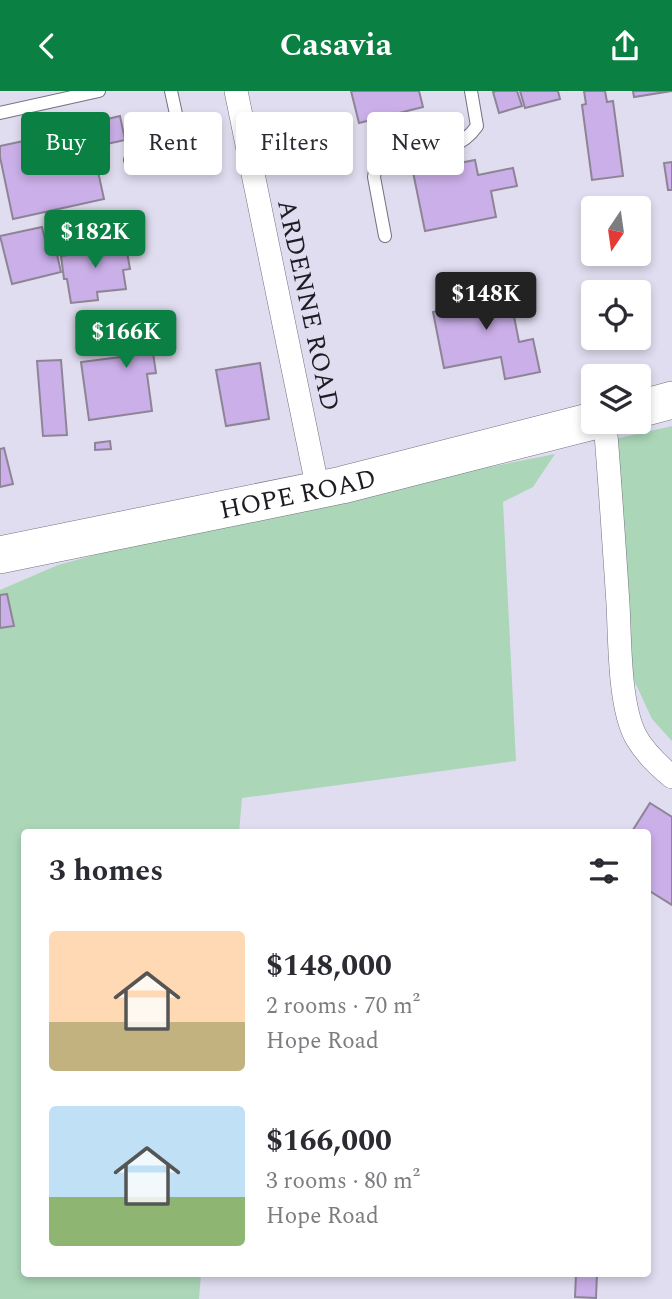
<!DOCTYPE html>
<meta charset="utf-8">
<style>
:root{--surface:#fff;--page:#f2f2f3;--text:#2b2b33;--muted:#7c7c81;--accent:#0b8043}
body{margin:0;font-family:Spectral,serif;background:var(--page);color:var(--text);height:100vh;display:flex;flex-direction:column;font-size:26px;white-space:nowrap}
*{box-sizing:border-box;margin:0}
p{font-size:23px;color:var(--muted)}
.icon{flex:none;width:38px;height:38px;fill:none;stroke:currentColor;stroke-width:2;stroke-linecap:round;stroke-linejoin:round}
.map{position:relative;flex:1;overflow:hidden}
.sheet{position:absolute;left:21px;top:738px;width:630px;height:448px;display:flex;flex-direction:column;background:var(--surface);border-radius:7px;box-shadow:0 4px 10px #0003}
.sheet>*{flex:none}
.top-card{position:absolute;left:21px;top:21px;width:630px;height:63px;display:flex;gap:14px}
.needle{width:46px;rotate:193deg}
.fabs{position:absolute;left:581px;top:105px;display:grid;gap:14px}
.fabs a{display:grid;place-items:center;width:70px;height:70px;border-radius:7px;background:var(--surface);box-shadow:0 4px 10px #0003;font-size:35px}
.price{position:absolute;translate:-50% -60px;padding:0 16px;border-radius:7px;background:var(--accent);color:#fff;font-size:23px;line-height:46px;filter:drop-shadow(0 2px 4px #0008)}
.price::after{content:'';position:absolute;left:50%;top:42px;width:21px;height:16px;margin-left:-10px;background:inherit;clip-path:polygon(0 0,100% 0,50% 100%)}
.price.on{background:#222;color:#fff}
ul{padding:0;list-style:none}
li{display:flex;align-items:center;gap:21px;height:175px;padding:0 28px}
li span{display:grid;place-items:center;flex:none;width:196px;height:140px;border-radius:7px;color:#555}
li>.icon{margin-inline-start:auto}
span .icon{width:84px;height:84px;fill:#fffc;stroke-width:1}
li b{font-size:30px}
h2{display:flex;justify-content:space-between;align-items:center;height:84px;padding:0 28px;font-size:30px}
.tag{padding:0 24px;border-radius:7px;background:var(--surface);box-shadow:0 4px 10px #0003;font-size:24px;line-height:63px}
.tag.on{background:var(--accent);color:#fff}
header{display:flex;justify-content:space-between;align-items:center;height:91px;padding:0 28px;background:var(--accent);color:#fff;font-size:32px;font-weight:700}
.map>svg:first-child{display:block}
</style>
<header><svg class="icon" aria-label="back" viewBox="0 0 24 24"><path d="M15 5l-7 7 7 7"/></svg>Casavia<svg class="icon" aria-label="share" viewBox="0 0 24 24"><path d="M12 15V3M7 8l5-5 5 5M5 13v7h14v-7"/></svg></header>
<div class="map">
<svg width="672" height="1208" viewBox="0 0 672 1208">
<rect width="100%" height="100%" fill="#e0ddf0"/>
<!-- green -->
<g fill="#abd7b8">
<path d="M 672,335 L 672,650 L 652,628 L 632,585 L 615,348 Z"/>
<path d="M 555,363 L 533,396 L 503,411 L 516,670 L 242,707 L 239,742 L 24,742 L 24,1183 L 201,1183 L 199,1208 L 0,1208 L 0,499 L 58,474 L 232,427 Z"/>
</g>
<!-- building -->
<g fill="#cbafe9" stroke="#8d8596" stroke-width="2">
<path d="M 351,0 L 419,0 L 423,16 L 359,32 Z"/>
<path d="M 496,0 L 517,0 L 522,15 L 499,22 L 493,1 Z"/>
<path d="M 520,0 L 558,0 L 560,8 L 525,17 Z"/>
<path d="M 584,0 L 605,0 L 607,11 L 613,10 L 623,85 L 592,89 L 582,14 L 586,13 Z"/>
<path d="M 633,0 L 672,0 L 634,6 Z"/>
<path d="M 93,24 L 95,31 L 120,25 L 125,49 L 102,54 L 106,74 L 97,76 L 104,108 L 13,128 L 0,66 L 0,55 L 33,48 L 31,37 Z"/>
<path d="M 475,69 L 478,84 L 513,77 L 517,95 L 491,100 L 496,126 L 425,140 L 413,81 Z"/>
<path d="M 672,71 L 672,99 L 668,99 L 664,72 Z"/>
<path d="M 632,107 L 632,117 L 604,117 L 603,110 Z"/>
<path d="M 42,136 L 47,157 L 55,155 L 61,181 L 12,193 L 0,145 Z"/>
<path d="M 107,143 L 109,157 L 126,155 L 130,178 L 123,179 L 126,198 L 97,201 L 98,209 L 71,212 L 67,188 L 64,188 L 61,165 L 89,161 L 87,146 Z"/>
<path d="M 506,184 L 519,251 L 533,248 L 540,281 L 505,288 L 501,266 L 444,277 L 433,221 L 478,212 L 473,191 Z"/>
<path d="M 167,224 L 171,253 L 152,255 L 156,282 L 147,283 L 152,320 L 89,329 L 81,271 L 128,265 L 128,258 L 119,259 L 115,231 Z"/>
<path d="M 61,269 L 67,344 L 43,345 L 37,270 Z"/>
<path d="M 260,272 L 269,328 L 226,335 L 216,279 Z"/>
<path d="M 110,350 L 111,358 L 95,359 L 95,352 Z"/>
<path d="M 4,357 L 13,393 L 0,396 L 0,358 Z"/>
<path d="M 7,503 L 14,535 L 0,537 L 0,504 Z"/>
<path d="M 650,712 L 672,726 L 672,814 L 648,799 L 648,742 L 631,742 Z"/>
<path d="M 576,1183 L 597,1183 L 596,1207 L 575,1206 Z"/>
</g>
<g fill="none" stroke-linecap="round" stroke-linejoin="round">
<!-- service casing -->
<g stroke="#757183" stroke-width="14">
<g id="service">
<path d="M 0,22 L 99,0"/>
<path d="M 130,69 L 175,57 L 181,46 L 171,0"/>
<path d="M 385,145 L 374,86 L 376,74 C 410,55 452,71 477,35 L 471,0"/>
</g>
</g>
<!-- minor casing -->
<g stroke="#757183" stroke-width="24">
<g id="minor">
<path d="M 236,0 L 318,399"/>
<path d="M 605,331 C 610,392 614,452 618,513 C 620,550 619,615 636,646 C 645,662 658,674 672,686"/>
</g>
</g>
<!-- primary casing -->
<g stroke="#757183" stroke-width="38">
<g id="primary">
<path d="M 639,318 L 672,309"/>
<path id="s1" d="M 0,464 L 342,394 L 593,330"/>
</g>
</g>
<!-- service -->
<use href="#service" stroke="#fff" stroke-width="12"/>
<!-- minor -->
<use href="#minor" stroke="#fff" stroke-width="23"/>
<!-- primary -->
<use href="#primary" stroke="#fff" stroke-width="37"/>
</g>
<g text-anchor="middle" stroke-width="5" stroke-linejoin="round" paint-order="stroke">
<!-- street labels -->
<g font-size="26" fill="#1e1c23" stroke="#e0ddf0">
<text transform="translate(309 214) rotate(78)" y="9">ARDENNE ROAD</text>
<text dy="9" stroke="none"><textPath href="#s1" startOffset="304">HOPE ROAD</textPath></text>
</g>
</g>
</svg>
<div class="fabs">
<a><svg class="needle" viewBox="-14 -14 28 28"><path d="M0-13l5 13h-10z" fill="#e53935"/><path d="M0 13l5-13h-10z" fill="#7c7c81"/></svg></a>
<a><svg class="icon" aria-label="locate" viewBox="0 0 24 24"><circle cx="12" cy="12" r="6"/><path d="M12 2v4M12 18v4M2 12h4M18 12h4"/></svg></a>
<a><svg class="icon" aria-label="layers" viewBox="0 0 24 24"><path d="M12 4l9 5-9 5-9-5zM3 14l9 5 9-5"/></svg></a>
</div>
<b class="price" style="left:95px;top:179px">$182K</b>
<b class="price on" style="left:486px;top:241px">$148K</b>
<b class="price" style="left:126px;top:279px">$166K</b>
<div class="top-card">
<a class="tag on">Buy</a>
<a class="tag">Rent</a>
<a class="tag">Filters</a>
<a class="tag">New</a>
</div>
<section class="sheet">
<h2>3 homes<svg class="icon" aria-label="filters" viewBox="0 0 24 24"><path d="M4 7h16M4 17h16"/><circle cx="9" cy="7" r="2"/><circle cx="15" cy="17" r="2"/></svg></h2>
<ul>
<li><span style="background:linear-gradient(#ffd9b3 65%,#c2b280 0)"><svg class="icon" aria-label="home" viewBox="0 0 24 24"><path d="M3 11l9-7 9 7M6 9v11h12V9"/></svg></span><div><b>$148,000</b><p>2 rooms · 70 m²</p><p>Hope Road</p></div></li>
<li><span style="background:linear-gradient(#bfe0f5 65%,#8fb573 0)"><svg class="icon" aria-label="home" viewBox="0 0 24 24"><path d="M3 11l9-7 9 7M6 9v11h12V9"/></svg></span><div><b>$166,000</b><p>3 rooms · 80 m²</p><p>Hope Road</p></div></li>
</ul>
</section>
</div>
